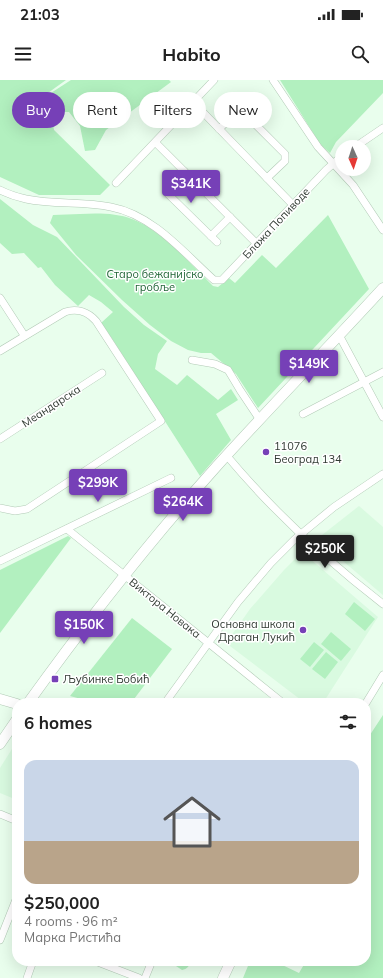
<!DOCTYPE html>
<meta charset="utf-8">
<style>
:root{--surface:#fff;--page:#f6f6f6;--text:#222;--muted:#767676;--line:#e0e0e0;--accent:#7640b7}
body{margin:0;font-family:Mulish,sans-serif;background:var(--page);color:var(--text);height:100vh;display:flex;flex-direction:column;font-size:15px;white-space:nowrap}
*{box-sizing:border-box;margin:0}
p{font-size:13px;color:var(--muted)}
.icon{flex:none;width:22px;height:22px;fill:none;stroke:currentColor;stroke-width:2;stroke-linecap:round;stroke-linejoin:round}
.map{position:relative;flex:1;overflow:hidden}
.side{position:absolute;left:12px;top:618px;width:359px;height:268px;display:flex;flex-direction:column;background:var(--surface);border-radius:16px;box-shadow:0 4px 16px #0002}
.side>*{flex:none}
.top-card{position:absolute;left:12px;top:12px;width:359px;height:36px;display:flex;gap:8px}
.needle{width:26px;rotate:177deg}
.buttons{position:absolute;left:335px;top:60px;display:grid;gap:8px}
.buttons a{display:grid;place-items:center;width:36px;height:36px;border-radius:50%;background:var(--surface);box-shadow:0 4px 16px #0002;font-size:20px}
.price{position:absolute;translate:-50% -34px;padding:0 9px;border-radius:4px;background:var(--accent);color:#fff;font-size:13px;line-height:26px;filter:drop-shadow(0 1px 2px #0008)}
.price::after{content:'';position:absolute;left:50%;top:24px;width:12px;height:9px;margin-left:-6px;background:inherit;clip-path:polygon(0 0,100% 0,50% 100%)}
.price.selected{background:#222;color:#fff}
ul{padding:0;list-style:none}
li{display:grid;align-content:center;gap:8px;height:212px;padding:0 12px}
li+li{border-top:1px solid var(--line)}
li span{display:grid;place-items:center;height:124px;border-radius:12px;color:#555}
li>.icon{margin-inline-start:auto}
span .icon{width:72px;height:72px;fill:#fffc;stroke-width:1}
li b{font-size:17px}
h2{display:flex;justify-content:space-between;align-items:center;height:48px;padding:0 12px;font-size:17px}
.pill{padding:0 14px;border-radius:18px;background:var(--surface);box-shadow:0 4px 16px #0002;font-size:14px;line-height:36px}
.pill.selected{background:var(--accent);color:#fff}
.status{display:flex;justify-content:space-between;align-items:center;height:28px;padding:0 20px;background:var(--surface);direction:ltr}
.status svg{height:11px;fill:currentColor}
header{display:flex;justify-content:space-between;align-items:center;height:52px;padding:0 12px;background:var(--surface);font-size:18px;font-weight:700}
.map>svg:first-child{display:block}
</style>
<div class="status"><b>21:03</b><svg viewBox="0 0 49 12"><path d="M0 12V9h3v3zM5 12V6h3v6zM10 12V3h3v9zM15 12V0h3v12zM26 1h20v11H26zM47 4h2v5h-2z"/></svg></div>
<header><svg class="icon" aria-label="menu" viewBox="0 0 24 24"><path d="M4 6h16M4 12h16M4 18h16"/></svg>Habito<svg class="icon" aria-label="search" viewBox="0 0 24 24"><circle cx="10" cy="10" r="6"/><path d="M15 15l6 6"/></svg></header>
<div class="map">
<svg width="383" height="898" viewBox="0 0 383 898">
<rect width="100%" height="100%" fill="#e9feed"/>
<!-- built -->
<g fill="#d9fae0">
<path d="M 359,426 L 383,447 L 383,515 L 317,459 Z"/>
<path d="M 302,472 L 378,537 L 323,623 L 305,623 L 226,563 L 250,529 L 284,490 Z"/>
<path d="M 17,661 L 17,720 L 0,713 L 0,688 Z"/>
</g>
<!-- green -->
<g fill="#b2f0bf">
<path d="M 0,0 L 66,0 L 20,33 L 71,0 L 169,0 L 171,2 L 106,50 L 95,70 L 85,71 L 80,46 L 69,32 L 57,32 L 52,38 L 54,50 L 110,105 L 100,115 L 39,115 L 0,97 Z"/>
<path d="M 280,0 L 383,0 L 383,13 L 336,62 L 330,73 L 320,64 Z"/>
<path d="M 0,119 L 33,145 L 57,157 L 124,227 L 144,245 L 167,261 L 158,274 L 155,289 L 177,305 L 187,295 L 218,320 L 231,309 L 238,320 L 216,334 L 231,360 L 200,396 L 111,257 L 101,243 L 113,232 L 101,222 L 89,215 L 78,226 L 55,205 L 41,187 L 38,188 L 24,173 L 12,174 L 0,163 Z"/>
<path d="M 80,134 C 97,133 117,133 132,139 C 160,149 192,185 213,206 L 218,207 L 229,198 L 235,203 L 262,175 L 276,188 L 328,135 L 369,209 L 258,328 L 236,294 L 211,273 L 201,273 L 188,270 L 171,261 L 150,245 L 122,220 L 76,175 L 50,143 L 53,135 Z"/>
<path d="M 68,456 L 71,458 L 0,553 L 0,490 Z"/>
<path d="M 354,522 L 375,539 L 365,551 L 345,534 Z"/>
<path d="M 132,538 L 172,569 L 131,623 L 96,623 L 70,616 Z"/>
<path d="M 331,552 L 351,569 L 341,581 L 321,564 Z"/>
<path d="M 314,562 L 324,570 L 310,587 L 300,579 Z"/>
<path d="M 326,572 L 338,582 L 325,599 L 312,589 Z"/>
<path d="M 383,635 L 383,898 L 243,898 L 250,881 L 274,881 L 299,893 L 306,881 L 366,881 L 366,661 Z"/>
<path d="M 175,881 L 190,881 C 190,886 187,889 182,890 L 176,886 Z"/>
</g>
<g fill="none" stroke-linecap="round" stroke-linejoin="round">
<!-- street casing -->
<g stroke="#b2cab6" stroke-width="8">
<g id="street">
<path d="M 273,0 L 318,67 L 353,105 L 383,150"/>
<path d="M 194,23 L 293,125"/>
<path d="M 236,25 L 285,74 L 285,81 L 267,98"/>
<path d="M 219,49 L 240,29"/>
<path d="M 156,63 L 257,164"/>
<path d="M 355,67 L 383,48"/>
<path d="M 184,91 L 168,109 L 168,114 L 217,162"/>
<path d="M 116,103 L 214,0"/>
<path d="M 0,110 C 8,114 17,117 26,119 C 54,125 83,121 111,127 C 153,135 183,172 214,200 L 222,200 L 326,90 L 342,76"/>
<path d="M 211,156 L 230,137"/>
<path d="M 0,218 L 24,255"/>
<path d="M 339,255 L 383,337"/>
<path d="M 0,271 L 65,232 C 77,228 88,232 96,241 L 161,341 L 27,429 L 15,431 L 0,428"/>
<path d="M 192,280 L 215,284 L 228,290 L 240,310 L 260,340"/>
<path d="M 303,334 L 383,292"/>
<path d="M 0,359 L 102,293"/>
<path d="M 227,376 C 273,431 326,480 383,524"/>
<path d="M 67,449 L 283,623"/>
<path d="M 0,481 L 171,398"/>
<path d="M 165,623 L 238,522 L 271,483 L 295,459 L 334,427 L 383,394"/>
<path d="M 366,623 L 383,595"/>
<path d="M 0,734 L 17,741"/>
<path d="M 0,860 L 17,817"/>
<path d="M 95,881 L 139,898"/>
<path d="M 27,898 L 33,881"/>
<path d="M 145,898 L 152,881"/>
</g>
</g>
<!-- secondary casing -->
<g stroke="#b2cab6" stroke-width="11">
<g id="secondary">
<path d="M 0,619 L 17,624"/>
<path d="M 28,623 C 87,541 149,462 216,387 C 271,326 328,268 383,208"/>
<path d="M 0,664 L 17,639"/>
<path d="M 223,898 L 231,881"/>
</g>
</g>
<!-- street -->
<use href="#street" stroke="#fff" stroke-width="7"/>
<!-- secondary -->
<use href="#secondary" stroke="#fff" stroke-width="10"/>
</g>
<!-- markers -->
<g fill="#7640b7" stroke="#fff" stroke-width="1.5">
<circle cx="266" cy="372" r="4"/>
<circle cx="303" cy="550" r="4"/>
<rect x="51" y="595" width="8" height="8" rx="2"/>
</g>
<g text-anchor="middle" stroke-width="3" stroke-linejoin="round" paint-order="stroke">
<!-- street labels -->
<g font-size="11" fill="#303a32" stroke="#fff">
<text transform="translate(276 143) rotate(-47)" y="4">Блажа Попиводе</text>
<text transform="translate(51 326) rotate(-33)" y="4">Меандарска</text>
<text transform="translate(165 528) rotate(39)" y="4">Виктора Новака</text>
</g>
<!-- park labels -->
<g font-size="11" fill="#216637" stroke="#fff">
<text x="155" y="198">Старо бежанијско<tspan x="155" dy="13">гробље</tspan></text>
</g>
<!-- poi labels -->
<g font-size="11" fill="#303a32" stroke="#fff" text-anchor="start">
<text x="274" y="370">11076<tspan x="274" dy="13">Београд 134</tspan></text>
<text x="295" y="548" text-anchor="end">Основна школа<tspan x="295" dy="13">Драган Лукић</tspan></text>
<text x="63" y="603">Љубинке Бобић</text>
</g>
</g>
</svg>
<div class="buttons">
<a><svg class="needle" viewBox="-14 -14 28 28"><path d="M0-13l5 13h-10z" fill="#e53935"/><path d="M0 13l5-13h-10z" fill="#767676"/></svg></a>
</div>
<b class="price" style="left:191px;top:124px">$341K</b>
<b class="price" style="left:309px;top:304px">$149K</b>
<b class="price" style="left:98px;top:423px">$299K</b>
<b class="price" style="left:183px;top:442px">$264K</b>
<b class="price selected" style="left:325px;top:489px">$250K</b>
<b class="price" style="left:84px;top:565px">$150K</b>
<div class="top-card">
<a class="pill selected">Buy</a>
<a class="pill">Rent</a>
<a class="pill">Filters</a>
<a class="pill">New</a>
</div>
<section class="side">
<h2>6 homes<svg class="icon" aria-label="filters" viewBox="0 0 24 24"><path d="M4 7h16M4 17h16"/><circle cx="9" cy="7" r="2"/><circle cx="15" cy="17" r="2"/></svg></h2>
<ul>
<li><span style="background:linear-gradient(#c9d6e8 65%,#b9a48a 0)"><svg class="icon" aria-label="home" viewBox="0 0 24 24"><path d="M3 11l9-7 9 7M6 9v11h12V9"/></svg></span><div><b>$250,000</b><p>4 rooms · 96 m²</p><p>Марка Ристића</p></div></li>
</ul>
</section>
</div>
